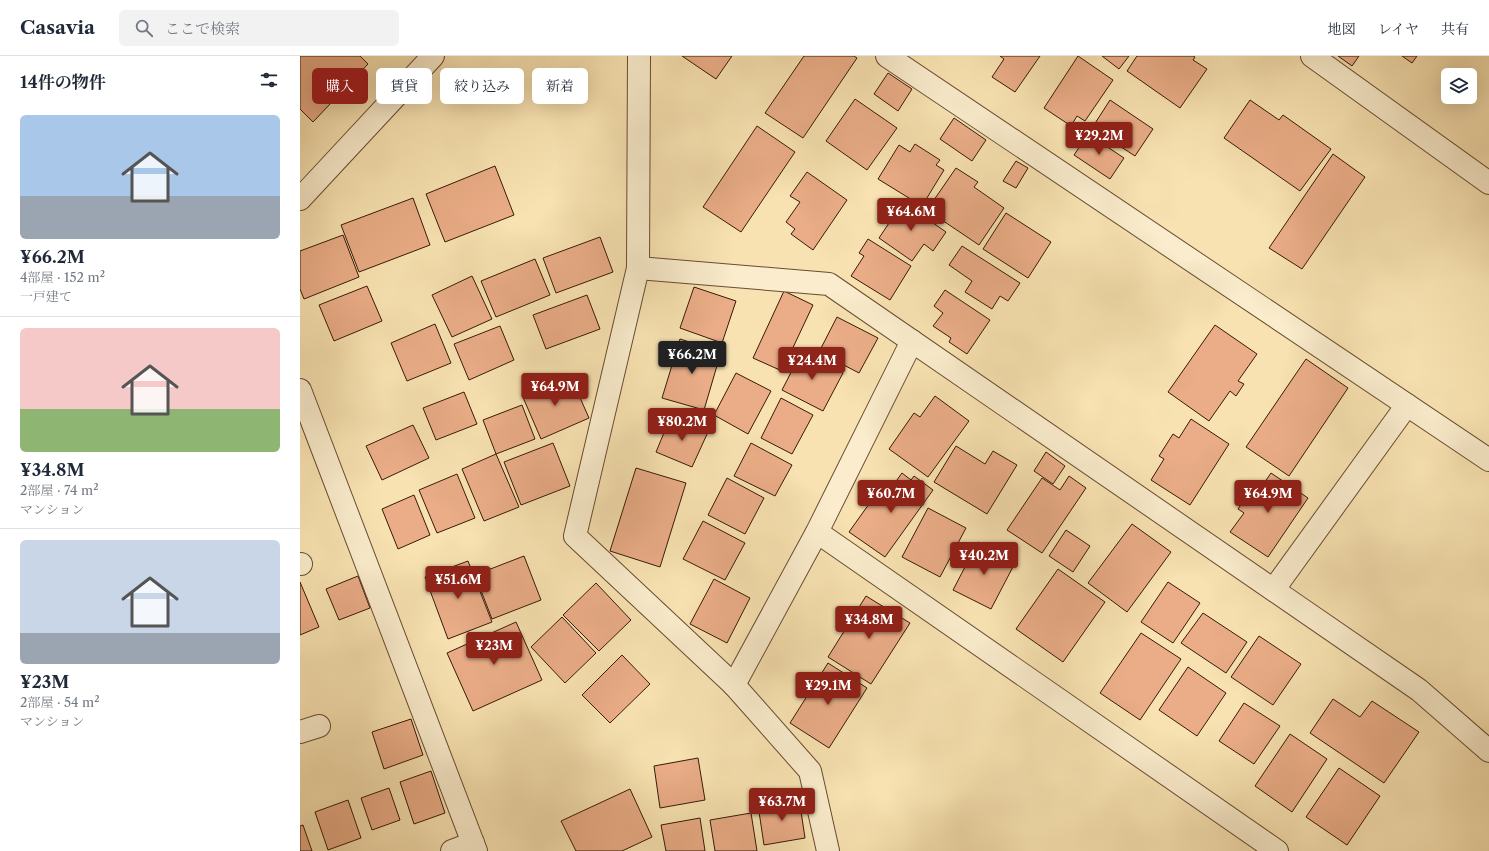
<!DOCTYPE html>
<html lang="ja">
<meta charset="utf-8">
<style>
:root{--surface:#fff;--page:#f2f2f3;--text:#1f2937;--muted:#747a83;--line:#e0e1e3;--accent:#8f2418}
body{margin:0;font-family:"Libre Caslon Text","Noto Serif JP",serif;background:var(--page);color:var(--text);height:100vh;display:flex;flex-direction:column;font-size:15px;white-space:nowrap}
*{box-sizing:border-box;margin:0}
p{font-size:13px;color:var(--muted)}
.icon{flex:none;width:22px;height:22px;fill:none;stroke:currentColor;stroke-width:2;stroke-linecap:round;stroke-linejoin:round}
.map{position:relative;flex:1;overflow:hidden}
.side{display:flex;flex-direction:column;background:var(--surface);width:300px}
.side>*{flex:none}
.top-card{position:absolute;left:12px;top:12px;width:380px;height:36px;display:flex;gap:8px}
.controls{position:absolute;left:1141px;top:12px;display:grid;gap:8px}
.controls a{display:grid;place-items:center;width:36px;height:36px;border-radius:6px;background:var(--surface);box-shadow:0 4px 16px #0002;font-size:20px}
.price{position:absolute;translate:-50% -34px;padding:0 9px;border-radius:4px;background:var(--accent);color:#fff;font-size:13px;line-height:26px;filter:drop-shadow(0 1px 2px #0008)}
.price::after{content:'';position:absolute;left:50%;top:24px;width:12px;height:9px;margin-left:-6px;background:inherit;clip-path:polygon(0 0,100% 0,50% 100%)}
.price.current{background:#222;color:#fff}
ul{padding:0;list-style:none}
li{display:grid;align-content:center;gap:8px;height:212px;padding:0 20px}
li+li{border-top:1px solid var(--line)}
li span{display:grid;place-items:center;height:124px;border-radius:6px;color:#555}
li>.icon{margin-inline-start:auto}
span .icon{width:72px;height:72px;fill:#fffc;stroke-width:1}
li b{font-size:17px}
h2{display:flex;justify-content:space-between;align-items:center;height:48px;padding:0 20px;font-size:17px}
.tag{padding:0 14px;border-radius:6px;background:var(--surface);box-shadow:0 4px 16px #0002;font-size:14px;line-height:36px}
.tag.current{background:var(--accent);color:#fff}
header{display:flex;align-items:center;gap:24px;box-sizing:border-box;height:56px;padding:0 20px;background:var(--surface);border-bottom:1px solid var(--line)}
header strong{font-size:19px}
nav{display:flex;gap:22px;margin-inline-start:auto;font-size:14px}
.search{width:280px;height:36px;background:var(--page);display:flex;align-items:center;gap:10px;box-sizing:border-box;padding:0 14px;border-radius:6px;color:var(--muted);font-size:15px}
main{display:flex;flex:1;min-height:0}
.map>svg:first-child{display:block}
</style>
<header>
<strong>Casavia</strong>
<div class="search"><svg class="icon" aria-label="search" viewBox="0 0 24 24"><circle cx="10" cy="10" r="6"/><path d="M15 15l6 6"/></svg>ここで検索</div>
<nav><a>地図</a><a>レイヤ</a><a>共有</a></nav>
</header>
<main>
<section class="side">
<h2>14件の物件<svg class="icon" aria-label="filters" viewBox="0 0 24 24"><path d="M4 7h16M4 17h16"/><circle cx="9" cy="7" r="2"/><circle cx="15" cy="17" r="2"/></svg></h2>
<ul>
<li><span style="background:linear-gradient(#a9c7e8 65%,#9aa5b1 0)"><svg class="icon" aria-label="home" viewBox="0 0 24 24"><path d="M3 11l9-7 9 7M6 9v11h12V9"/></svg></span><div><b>¥66.2M</b><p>4部屋 · 152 m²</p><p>一戸建て</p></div></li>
<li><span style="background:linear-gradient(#f6c9c9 65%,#8fb573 0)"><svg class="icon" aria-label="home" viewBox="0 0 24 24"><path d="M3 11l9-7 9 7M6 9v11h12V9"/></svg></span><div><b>¥34.8M</b><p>2部屋 · 74 m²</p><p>マンション</p></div></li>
<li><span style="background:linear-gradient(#c9d6e8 75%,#9aa5b1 0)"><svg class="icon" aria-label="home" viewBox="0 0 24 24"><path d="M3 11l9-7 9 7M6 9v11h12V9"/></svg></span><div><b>¥23M</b><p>2部屋 · 54 m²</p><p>マンション</p></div></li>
</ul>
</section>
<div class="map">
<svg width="1189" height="795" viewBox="0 0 1189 795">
<rect width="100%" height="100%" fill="#f8e2b1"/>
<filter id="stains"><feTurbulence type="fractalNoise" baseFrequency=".005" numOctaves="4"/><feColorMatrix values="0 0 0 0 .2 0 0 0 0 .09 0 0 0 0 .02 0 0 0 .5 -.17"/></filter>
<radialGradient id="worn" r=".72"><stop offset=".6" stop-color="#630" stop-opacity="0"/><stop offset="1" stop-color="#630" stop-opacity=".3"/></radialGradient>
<!-- building -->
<g fill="#eaad87" stroke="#381a08">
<path d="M 0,0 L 60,0 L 68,8 L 13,66 L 0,53 Z"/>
<path d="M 382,0 L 432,0 L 416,23 Z"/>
<path d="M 504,0 L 554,0 L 557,2 L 503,82 L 465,57 Z"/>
<path d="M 700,0 L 740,0 L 715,36 L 692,21 L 704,3 Z"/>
<path d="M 778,0 L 813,24 L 785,65 L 777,60 L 771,70 L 744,52 Z"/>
<path d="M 802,0 L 829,0 L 819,13 Z"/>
<path d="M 837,0 L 893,0 L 895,1 L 893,4 L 907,13 L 880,52 L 827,15 Z"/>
<path d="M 1038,0 L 1059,0 L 1052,10 Z"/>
<path d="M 1102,0 L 1117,0 L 1112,7 Z"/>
<path d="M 588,17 L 612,33 L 598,55 L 574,38 Z"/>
<path d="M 555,43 L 597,72 L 567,114 L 526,85 Z"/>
<path d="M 810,44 L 853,73 L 835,100 L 792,72 Z"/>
<path d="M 950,44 L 979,64 L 983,59 L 1031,93 L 1000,135 L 924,82 Z"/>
<path d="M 654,62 L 686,84 L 672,105 L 640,83 Z"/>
<path d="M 457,70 L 495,96 L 441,176 L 403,151 Z"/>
<path d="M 788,78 L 824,102 L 810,123 L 774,99 Z"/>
<path d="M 615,88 L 640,104 L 636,109 L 644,114 L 622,150 L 578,123 L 599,89 L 610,96 Z"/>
<path d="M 1033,98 L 1065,121 L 1002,213 L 969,192 Z"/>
<path d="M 716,105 L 728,112 L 716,132 L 703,125 Z"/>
<path d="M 195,110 L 214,159 L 145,186 L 126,138 Z"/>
<path d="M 656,112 L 678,126 L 674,131 L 704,152 L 679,189 L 627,154 Z"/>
<path d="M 507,116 L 547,144 L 513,194 L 491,178 L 495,173 L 486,166 L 500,146 L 490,140 Z"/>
<path d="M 113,142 L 130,189 L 59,216 L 41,169 Z"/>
<path d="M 603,146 L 646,176 L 633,195 L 624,188 L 612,205 L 579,182 Z"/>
<path d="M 706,157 L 751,186 L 728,222 L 683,193 Z"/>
<path d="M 43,179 L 59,221 L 4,243 L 0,233 L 0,195 Z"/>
<path d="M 300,181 L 313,216 L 256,237 L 243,202 Z"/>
<path d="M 568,183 L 611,210 L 590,244 L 551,220 L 564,200 L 559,197 Z"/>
<path d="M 662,190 L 720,227 L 708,245 L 700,240 L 692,253 L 665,236 L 672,225 L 649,209 Z"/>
<path d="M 235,203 L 250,239 L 196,261 L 181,225 Z"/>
<path d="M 172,220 L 192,263 L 152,281 L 132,239 Z"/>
<path d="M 67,230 L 82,265 L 34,285 L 19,249 Z"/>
<path d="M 394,231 L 436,245 L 422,287 L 380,272 Z"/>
<path d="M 645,234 L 690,264 L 667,298 L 649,286 L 651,282 L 633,270 L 643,257 L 634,250 Z"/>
<path d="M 484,235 L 513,249 L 482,315 L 453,302 Z"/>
<path d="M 287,239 L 300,273 L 246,293 L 233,259 Z"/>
<path d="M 537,261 L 578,282 L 559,317 L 519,296 Z"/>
<path d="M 135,268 L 151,307 L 107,325 L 91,287 Z"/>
<path d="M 915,269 L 957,298 L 938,325 L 944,328 L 936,340 L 930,335 L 909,365 L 868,336 Z"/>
<path d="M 200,270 L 214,304 L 169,324 L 154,288 Z"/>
<path d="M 380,283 L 421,296 L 404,354 L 362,342 Z"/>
<path d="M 502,295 L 543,317 L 523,355 L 482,334 Z"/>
<path d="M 1006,303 L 1048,332 L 989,420 L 946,391 Z"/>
<path d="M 436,317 L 471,335 L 448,378 L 414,359 Z"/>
<path d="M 270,319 L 289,362 L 241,383 L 222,339 Z"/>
<path d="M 164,336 L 177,368 L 136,384 L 123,352 Z"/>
<path d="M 635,340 L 669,365 L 628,421 L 589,393 L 614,357 L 620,361 Z"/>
<path d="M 481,342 L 513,359 L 492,398 L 461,382 Z"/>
<path d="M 222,349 L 235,383 L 196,398 L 183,364 Z"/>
<path d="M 371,360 L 408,376 L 392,411 L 356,396 Z"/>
<path d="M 891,363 L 929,388 L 890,449 L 851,424 L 864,403 L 859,400 L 873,378 L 879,382 Z"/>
<path d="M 113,369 L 129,402 L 82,424 L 66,390 Z"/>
<path d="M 253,387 L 270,430 L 221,449 L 204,406 Z"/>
<path d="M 451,387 L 492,409 L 475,440 L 434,420 Z"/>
<path d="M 656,390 L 685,408 L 693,395 L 717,409 L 687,458 L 634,426 Z"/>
<path d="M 746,396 L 765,410 L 753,428 L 734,415 Z"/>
<path d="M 196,398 L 219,451 L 184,465 L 162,413 Z"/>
<path d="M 336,412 L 386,427 L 360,511 L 310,495 Z"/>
<path d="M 602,417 L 611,424 L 614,420 L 633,434 L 585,501 L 549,476 L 574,441 L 581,446 Z"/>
<path d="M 971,417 L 1008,442 L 968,501 L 930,476 L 944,457 L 938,453 L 952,433 L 958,436 Z"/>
<path d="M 157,418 L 175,462 L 137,477 L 119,434 Z"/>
<path d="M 769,420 L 786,432 L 742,497 L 707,474 L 742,422 L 760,434 Z"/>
<path d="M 427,422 L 464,442 L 445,478 L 408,459 Z"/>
<path d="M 114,439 L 130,479 L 98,493 L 82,453 Z"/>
<path d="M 628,452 L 666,472 L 640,521 L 602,501 Z"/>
<path d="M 403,465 L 445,487 L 425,524 L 383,503 Z"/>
<path d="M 832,468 L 871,496 L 827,556 L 788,527 Z"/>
<path d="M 766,474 L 790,490 L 773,516 L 749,500 Z"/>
<path d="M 678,486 L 716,505 L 691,553 L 653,534 Z"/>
<path d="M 224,500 L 241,544 L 192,563 L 175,519 Z"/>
<path d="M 168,505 L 192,566 L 148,583 L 125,521 Z"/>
<path d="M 758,513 L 805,546 L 763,606 L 716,573 Z"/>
<path d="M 58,520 L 70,552 L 39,564 L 26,533 Z"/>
<path d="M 414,523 L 450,542 L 427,587 L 390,568 Z"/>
<path d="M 0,526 L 19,571 L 0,579 Z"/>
<path d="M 868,526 L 900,547 L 873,587 L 841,566 Z"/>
<path d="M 296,527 L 331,564 L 299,595 L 263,559 Z"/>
<path d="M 566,540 L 610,567 L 571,628 L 528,601 Z"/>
<path d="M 903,557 L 947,586 L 926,617 L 881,587 Z"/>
<path d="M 262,561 L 296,597 L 265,627 L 231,591 Z"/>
<path d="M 216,566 L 242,624 L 173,655 L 147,597 Z"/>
<path d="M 841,577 L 881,603 L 840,664 L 800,637 Z"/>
<path d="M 959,580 L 1001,608 L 973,649 L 931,621 Z"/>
<path d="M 322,599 L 350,628 L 310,667 L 282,639 Z"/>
<path d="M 528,607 L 567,632 L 529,692 L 490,667 Z"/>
<path d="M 888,611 L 926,637 L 897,680 L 859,654 Z"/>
<path d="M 1033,643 L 1060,661 L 1072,645 L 1119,676 L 1084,727 L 1010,677 Z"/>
<path d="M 944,647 L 980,670 L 954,708 L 919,685 Z"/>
<path d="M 111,663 L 123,699 L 84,713 L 72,676 Z"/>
<path d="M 990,678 L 1027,703 L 992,756 L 955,730 Z"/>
<path d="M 398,702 L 405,744 L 360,752 L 354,710 Z"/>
<path d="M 1039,712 L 1080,740 L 1047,789 L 1006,761 Z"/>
<path d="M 131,715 L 145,757 L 114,768 L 100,726 Z"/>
<path d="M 89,732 L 100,764 L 72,774 L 61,742 Z"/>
<path d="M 330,733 L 352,781 L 322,795 L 276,795 L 261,765 Z"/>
<path d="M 499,742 L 505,782 L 464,789 L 458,749 Z"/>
<path d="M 48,744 L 61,782 L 28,794 L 15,756 Z"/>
<path d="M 451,757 L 457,795 L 415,795 L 410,764 Z"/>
<path d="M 400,762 L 405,795 L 366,795 L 361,769 Z"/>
<path d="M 3,769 L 12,795 L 0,795 L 0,770 Z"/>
</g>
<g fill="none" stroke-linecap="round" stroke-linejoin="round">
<!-- minor casing -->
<g stroke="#684c32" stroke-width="24">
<g id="minor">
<path d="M 339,0 L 338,212 L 529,228 L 1119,634 L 1189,695"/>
<path d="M 587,0 L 1189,404"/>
<path d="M 1012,0 L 1189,127"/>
<path d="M 0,143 L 133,0"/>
<path d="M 338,212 L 275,480 L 434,629 L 510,715 L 528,795"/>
<path d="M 0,334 L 176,795"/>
<path d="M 517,476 L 977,795"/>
<path d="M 0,508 L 1,508"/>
<path d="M 974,533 L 1107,349"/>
<path d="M 434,629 L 517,476 L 612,285"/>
<path d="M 0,676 L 19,670"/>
<path d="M 152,795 L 173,787"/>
</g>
</g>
<!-- minor -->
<use href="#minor" stroke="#faeccc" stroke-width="22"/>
</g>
<rect width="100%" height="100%" filter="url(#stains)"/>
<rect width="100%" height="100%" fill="url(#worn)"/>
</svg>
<div class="controls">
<a><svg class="icon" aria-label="layers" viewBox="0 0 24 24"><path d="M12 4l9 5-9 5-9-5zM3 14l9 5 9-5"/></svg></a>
</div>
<b class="price" style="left:799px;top:100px">¥29.2M</b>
<b class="price" style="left:611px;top:176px">¥64.6M</b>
<b class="price current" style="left:392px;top:319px">¥66.2M</b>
<b class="price" style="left:512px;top:325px">¥24.4M</b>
<b class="price" style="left:255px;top:351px">¥64.9M</b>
<b class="price" style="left:382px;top:386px">¥80.2M</b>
<b class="price" style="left:591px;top:458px">¥60.7M</b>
<b class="price" style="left:968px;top:458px">¥64.9M</b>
<b class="price" style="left:684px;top:520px">¥40.2M</b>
<b class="price" style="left:158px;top:544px">¥51.6M</b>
<b class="price" style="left:569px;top:584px">¥34.8M</b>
<b class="price" style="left:194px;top:610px">¥23M</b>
<b class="price" style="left:528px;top:650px">¥29.1M</b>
<b class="price" style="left:482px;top:766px">¥63.7M</b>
<div class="top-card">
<a class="tag current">購入</a>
<a class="tag">賃貸</a>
<a class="tag">絞り込み</a>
<a class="tag">新着</a>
</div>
</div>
</main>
